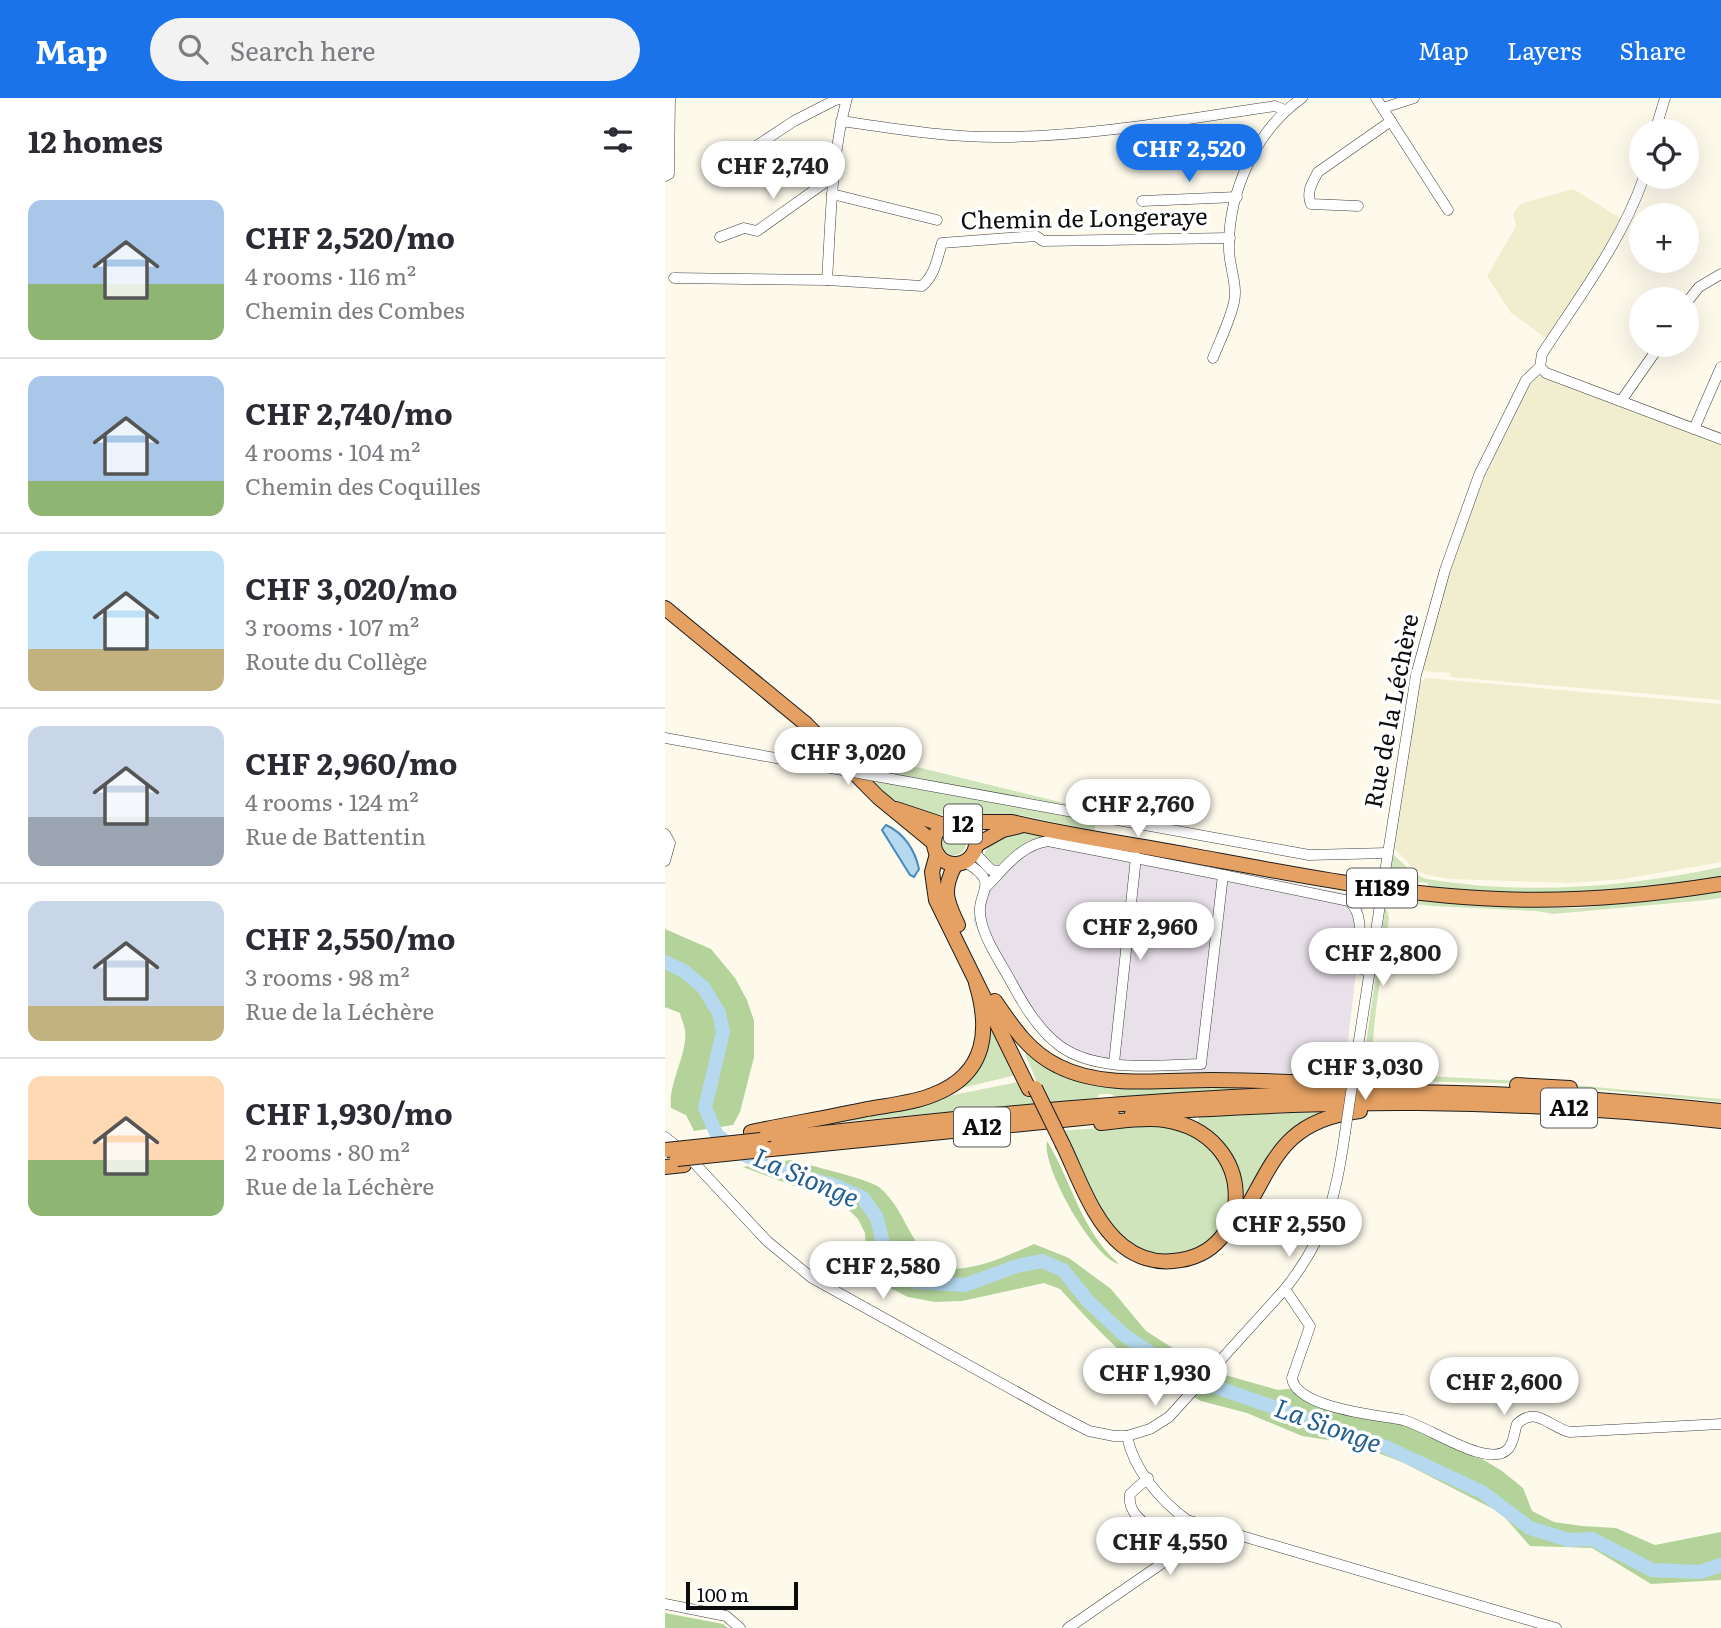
<!DOCTYPE html>
<meta charset="utf-8">
<style>
:root{--surface:#fff;--page:#f2f2f3;--text:#2b2b33;--muted:#7c7c81;--line:#e1e1e2;--accent:#1a73e8}
body{margin:0;font-family:Literata,serif;background:var(--page);color:var(--text);height:100vh;display:flex;flex-direction:column;font-size:26px;white-space:nowrap}
*{box-sizing:border-box;margin:0}
p{font-size:23px;color:var(--muted)}
.icon{flex:none;width:38px;height:38px;fill:none;stroke:currentColor;stroke-width:2;stroke-linecap:round;stroke-linejoin:round}
.map{position:relative;flex:1;overflow:hidden}
.details{display:flex;flex-direction:column;background:var(--surface);width:665px}
.details>*{flex:none}
.buttons{position:absolute;left:964px;top:21px;display:grid;gap:14px}
.buttons a{display:grid;place-items:center;width:70px;height:70px;border-radius:50%;background:var(--surface);box-shadow:0 7px 28px #0002;font-size:35px}
.scale{position:absolute;left:21px;bottom:18px;width:112px;box-sizing:border-box;padding-left:7px;border:4px solid #0c0c0c;border-top:0;font-size:19px;line-height:24px;white-space:nowrap;color:#0c0c0c;-webkit-text-stroke:5px #fff;paint-order:stroke}
.price{position:absolute;translate:-50% -60px;padding:0 16px;border-radius:24px;background:#fff;color:#222;font-size:23px;line-height:46px;filter:drop-shadow(0 2px 4px #0008)}
.price::after{content:'';position:absolute;left:50%;top:42px;width:21px;height:16px;margin-left:-10px;background:inherit;clip-path:polygon(0 0,100% 0,50% 100%)}
.price.current{background:var(--accent);color:#fff}
ul{padding:0;list-style:none}
li{display:flex;align-items:center;gap:21px;height:175px;padding:0 28px}
li+li{border-top:2px solid var(--line)}
li span{display:grid;place-items:center;flex:none;width:196px;height:140px;border-radius:14px;color:#555}
li>.icon{margin-inline-start:auto}
span .icon{width:84px;height:84px;fill:#fffc;stroke-width:1}
li b{font-size:30px}
h2{display:flex;justify-content:space-between;align-items:center;height:84px;padding:0 28px;font-size:30px}
header{display:flex;align-items:center;gap:42px;box-sizing:border-box;height:98px;padding:0 35px;background:var(--accent);color:#fff}
header strong{font-size:33px}
nav{display:flex;gap:38px;margin-inline-start:auto;font-size:24px}
.search{width:490px;height:63px;background:var(--page);display:flex;align-items:center;gap:18px;box-sizing:border-box;padding:0 24px;border-radius:38px;color:var(--muted);font-size:26px}
main{display:flex;flex:1;min-height:0}
.map>svg:first-child{display:block}
</style>
<header>
<strong>Map</strong>
<div class="search"><svg class="icon" aria-label="search" viewBox="0 0 24 24"><circle cx="10" cy="10" r="6"/><path d="M15 15l6 6"/></svg>Search here</div>
<nav><a>Map</a><a>Layers</a><a>Share</a></nav>
</header>
<main>
<section class="details">
<h2>12 homes<svg class="icon" aria-label="filters" viewBox="0 0 24 24"><path d="M4 7h16M4 17h16"/><circle cx="9" cy="7" r="2"/><circle cx="15" cy="17" r="2"/></svg></h2>
<ul>
<li><span style="background:linear-gradient(#a9c7e8 60%,#8fb573 0)"><svg class="icon" aria-label="home" viewBox="0 0 24 24"><path d="M3 11l9-7 9 7M6 9v11h12V9"/></svg></span><div><b>CHF 2,520/mo</b><p>4 rooms · 116 m²</p><p>Chemin des Combes</p></div></li>
<li><span style="background:linear-gradient(#a9c7e8 75%,#8fb573 0)"><svg class="icon" aria-label="home" viewBox="0 0 24 24"><path d="M3 11l9-7 9 7M6 9v11h12V9"/></svg></span><div><b>CHF 2,740/mo</b><p>4 rooms · 104 m²</p><p>Chemin des Coquilles</p></div></li>
<li><span style="background:linear-gradient(#bfe0f5 70%,#c2b280 0)"><svg class="icon" aria-label="home" viewBox="0 0 24 24"><path d="M3 11l9-7 9 7M6 9v11h12V9"/></svg></span><div><b>CHF 3,020/mo</b><p>3 rooms · 107 m²</p><p>Route du Collège</p></div></li>
<li><span style="background:linear-gradient(#c9d6e8 65%,#9aa5b1 0)"><svg class="icon" aria-label="home" viewBox="0 0 24 24"><path d="M3 11l9-7 9 7M6 9v11h12V9"/></svg></span><div><b>CHF 2,960/mo</b><p>4 rooms · 124 m²</p><p>Rue de Battentin</p></div></li>
<li><span style="background:linear-gradient(#c9d6e8 75%,#c2b280 0)"><svg class="icon" aria-label="home" viewBox="0 0 24 24"><path d="M3 11l9-7 9 7M6 9v11h12V9"/></svg></span><div><b>CHF 2,550/mo</b><p>3 rooms · 98 m²</p><p>Rue de la Léchère</p></div></li>
<li><span style="background:linear-gradient(#ffd9b3 60%,#8fb573 0)"><svg class="icon" aria-label="home" viewBox="0 0 24 24"><path d="M3 11l9-7 9 7M6 9v11h12V9"/></svg></span><div><b>CHF 1,930/mo</b><p>2 rooms · 80 m²</p><p>Rue de la Léchère</p></div></li>
</ul>
</section>
<div class="map">
<svg width="1056" height="1530" viewBox="0 0 1056 1530">
<rect width="100%" height="100%" fill="#fdfaec"/>
<!-- industrial -->
<path fill="#e9e1ea" d="M 370,736 L 700,799 L 679,976 L 453,973 L 419,966 L 378,942 L 333,873 L 308,823 L 327,756 Z"/>
<!-- farmland -->
<g fill="#f0eecf">
<path d="M 908,91 L 960,123 L 885,243 L 846,215 L 822,178 L 851,128 L 848,116 L 855,106 Z"/>
<path d="M 875,278 L 1056,345 L 1056,602 L 786,579 L 785,575 L 758,573 L 774,508 L 798,434 L 819,381 L 867,283 Z"/>
<path d="M 760,580 L 1056,606 L 1056,764 L 959,781 L 903,785 L 785,781 L 762,777 L 750,772 L 732,753 L 728,752 L 754,586 Z"/>
</g>
<!-- green -->
<g fill="#cfe4ba">
<path d="M 170,634 L 191,652 L 203,657 L 403,706 L 432,723 L 429,733 L 355,717 L 312,719 L 266,716 L 244,710 L 217,694 L 165,638 Z"/>
<circle cx="289" cy="745" r="12"/>
<path d="M 350,734 L 388,737 L 337,767 L 325,766 L 319,757 L 324,745 Z"/>
<path d="M 729,757 L 748,775 L 761,781 C 859,797 959,790 1056,769 L 1056,780 C 955,795 865,798 763,790 L 763,785 L 754,784 L 753,789 L 725,785 L 727,771 L 724,770 L 726,758 Z"/>
<path d="M 1056,791 L 1056,800 L 1042,802 L 888,816 L 872,813 L 768,808 L 723,803 L 723,796 L 888,810 L 916,810 Z"/>
<path d="M 720,811 L 722,812 L 724,820 L 711,911 L 705,975 L 877,984 L 1056,1001 L 1056,1004 L 877,986 L 696,982 Z"/>
<path d="M 323,918 L 351,977 L 289,992 L 294,987 Z"/>
<path d="M 365,953 L 404,977 L 574,986 L 574,991 L 451,999 L 446,996 L 435,996 L 432,1000 L 381,1005 L 360,956 Z"/>
<path d="M 353,984 L 358,985 L 369,1006 L 164,1025 L 164,1022 Z"/>
<path d="M 673,1013 L 648,1023 L 577,1112 L 574,1091 L 532,1027 L 534,1019 Z"/>
<path d="M 498,1027 L 534,1039 L 557,1061 L 566,1104 L 555,1132 L 533,1151 L 517,1157 L 489,1158 L 465,1148 L 441,1121 L 394,1033 L 434,1030 L 436,1033 L 452,1032 L 453,1029 Z"/>
</g>
<!-- forest -->
<g fill="#b3d39b">
<path d="M 0,831 L 46,851 L 70,880 L 82,902 L 89,923 L 89,959 L 75,1014 L 68,1027 L 29,1033 L 21,1017 L 6,1010 C 3,985 23,956 20,932 C 19,926 16,920 15,915 L 0,909 Z"/>
<path d="M 382,1043 C 408,1086 415,1131 454,1166 C 428,1160 376,1068 382,1043 Z"/>
<path d="M 126,1062 C 143,1067 203,1081 214,1089 C 232,1104 238,1123 250,1142 C 253,1149 260,1160 266,1164 C 291,1183 344,1157 369,1146 L 404,1160 L 446,1191 L 481,1233 L 536,1268 L 538,1274 L 516,1295 C 481,1286 421,1219 395,1191 L 379,1185 L 297,1203 L 270,1204 L 243,1199 L 223,1189 L 211,1179 L 202,1162 L 200,1135 L 193,1121 L 183,1111 L 170,1103 L 78,1069 Z"/>
<path d="M 546,1273 L 613,1292 L 630,1290 L 638,1297 L 740,1323 L 796,1348 L 837,1373 L 858,1390 L 867,1413 L 889,1424 L 917,1428 L 951,1430 L 990,1447 L 1056,1434 L 1056,1482 L 986,1486 L 927,1450 L 865,1448 L 836,1415 L 737,1364 L 689,1346 L 637,1338 L 582,1315 L 536,1303 L 525,1297 Z"/>
<path d="M 0,1515 L 58,1526 L 63,1530 L 0,1530 Z"/>
</g>
<!-- water -->
<path fill="#b6d9ef" stroke="#458bbe" stroke-width="2" d="M 221,727 C 239,735 250,752 254,771 L 249,779 L 245,777 L 217,732 Z"/>
<g fill="none" stroke-linecap="round" stroke-linejoin="round">
<!-- river -->
<path stroke="#b6d9ef" stroke-width="14" d="M 0,864 L 19,873 L 38,889 L 54,915 L 58,934 L 40,1010 L 52,1037 L 69,1051 L 105,1070 L 168,1087 L 198,1100 L 212,1120 L 221,1158 L 238,1177 L 250,1184 L 300,1187 L 352,1168 L 377,1163 L 398,1172 L 423,1203 L 459,1237 L 520,1278 L 721,1349 L 817,1394 L 865,1430 L 904,1442 L 927,1441 L 987,1472 L 1035,1474 L 1056,1467"/>
<!-- minor casing -->
<g stroke="#3f3f3f" stroke-width="11">
<g id="minor">
<path d="M 711,0 L 783,112"/>
<path d="M 718,10 L 749,0"/>
<path d="M 176,23 C 231,31 284,40 340,39 C 430,38 520,21 610,8 L 620,12"/>
<path d="M 990,33 L 1000,0"/>
<path d="M 64,66 L 129,23 L 170,2 L 180,0"/>
<path d="M 0,78 L 4,76 L 5,0"/>
<path d="M 167,96 L 272,122"/>
<path d="M 477,103 L 572,99"/>
<path d="M 693,108 L 646,106 C 641,94 647,85 653,74 L 726,23"/>
<path d="M 55,139 L 79,130 L 92,133 L 169,78"/>
<path d="M 9,180 L 162,182 L 257,188 C 270,177 272,161 277,145 L 371,138 L 378,143 L 565,140"/>
<path d="M 162,182 C 166,122 166,59 182,0"/>
<path d="M 1022,204 L 1034,189 L 1056,176"/>
<path d="M 548,260 C 555,242 565,223 569,204 C 573,187 564,168 564,151 C 563,94 591,32 637,0"/>
<path d="M 875,269 L 881,275 L 1056,341"/>
<path d="M 956,303 L 995,247"/>
<path d="M 1029,331 L 1056,269"/>
<path d="M 0,640 L 144,666"/>
<path d="M 227,681 L 644,757 L 722,755"/>
<path d="M 0,736 L 5,745 L 0,763"/>
<path d="M 309,754 L 326,772 L 335,773"/>
<path d="M 300,764 C 339,787 309,792 316,822 C 320,842 334,862 344,880 C 357,904 372,931 395,948 C 432,975 494,967 536,966 L 558,777 L 383,743 C 355,747 339,771 321,789"/>
<path d="M 720,774 L 751,577 L 780,472 L 814,377 L 861,282 L 875,269 L 877,256 C 914,199 957,143 979,79"/>
<path d="M 558,777 L 684,803 C 701,818 693,845 692,866 L 696,871 L 705,873"/>
<path d="M 449,965 L 471,759"/>
<path d="M 690,968 L 715,807"/>
<path d="M 0,1039 L 21,1056 L 102,1143 L 147,1180 L 393,1317 L 424,1333 L 449,1338 L 462,1338 L 485,1331 L 504,1319 L 620,1191 C 661,1139 671,1100 680,1035"/>
<path d="M 620,1191 L 645,1228 L 627,1280 C 631,1310 712,1317 738,1322 C 761,1327 824,1372 843,1351 C 849,1345 849,1334 852,1326 C 872,1307 885,1330 905,1334 L 1056,1326"/>
<path d="M 462,1338 C 468,1371 496,1403 522,1422 L 891,1530"/>
<path d="M 0,1506 L 61,1518 L 75,1530"/>
<path d="M 403,1530 L 502,1462 C 502,1427 461,1427 465,1396 L 483,1380"/>
</g>
</g>
<!-- highway casing -->
<g stroke="#1d1d1d" stroke-width="16">
<g id="highway">
<path d="M 0,510 L 141,626 L 213,699 L 269,745"/>
<path d="M 231,711 L 279,727"/>
<circle cx="290" cy="745" r="21"/>
<path d="M 303,728 L 314,724 L 347,724 C 405,738 466,746 524,757 C 627,776 730,797 834,801 C 909,804 982,798 1056,786"/>
<path d="M 311,747 L 338,732 L 355,728"/>
<path d="M 272,756 L 267,774 L 271,802 L 364,991"/>
<path d="M 290,767 C 277,792 281,802 293,827"/>
<path d="M 330,903 C 347,928 364,954 393,968 C 438,991 497,982 547,982 C 595,982 643,985 692,986"/>
<path d="M 852,987 L 905,990"/>
<path d="M 467,1015 C 562,1010 658,1004 754,1005 C 855,1006 955,1012 1056,1023"/>
<path d="M 86,1034 C 125,1026 164,1019 202,1011 C 224,1007 249,1005 270,996 C 322,975 325,931 311,885"/>
<path d="M 96,1042 C 299,1019 503,997 708,994 C 824,993 940,1001 1056,1013"/>
<path d="M 398,1047 C 414,1080 428,1124 458,1148 C 472,1159 490,1165 508,1163 C 592,1157 594,1037 500,1022 C 479,1019 457,1023 436,1025"/>
<path d="M 107,1051 L 447,1017"/>
<path d="M 0,1069 L 19,1067"/>
<path d="M 569,1131 C 608,1072 611,1023 695,1013"/>
</g>
</g>
<!-- minor -->
<use href="#minor" stroke="#fff" stroke-width="10"/>
<!-- highway -->
<use href="#highway" stroke="#e5a163" stroke-width="14"/>
<!-- minor-bridge casing -->
<g stroke="#3f3f3f" stroke-width="11" stroke-linecap="butt">
<g id="minor-bridge">
<path d="M 144,666 L 227,681"/>
<path d="M 715,807 L 720,774"/>
<path d="M 680,1035 L 690,968"/>
</g>
</g>
<!-- highway-bridge casing -->
<g stroke="#1d1d1d" stroke-width="16" stroke-linecap="butt">
<g id="highway-bridge">
<path d="M 370,990 L 398,1047"/>
<path d="M 1,1052 L 96,1042"/>
<path d="M 12,1061 L 107,1051"/>
</g>
</g>
<!-- minor-bridge -->
<use href="#minor-bridge" stroke="#fff" stroke-width="10"/>
<!-- highway-bridge -->
<use href="#highway-bridge" stroke="#e5a163" stroke-width="14"/>
</g>
<g text-anchor="middle" stroke-width="7" stroke-linejoin="round" paint-order="stroke">
<!-- shield labels -->
<g fill="#fff" stroke="#555" stroke-width="2">
<rect x="279" y="706.5" width="38" height="39" rx="5"/>
<rect x="682" y="770.5" width="70" height="39" rx="5"/>
<rect x="876" y="990.5" width="56" height="39" rx="5"/>
<rect x="289" y="1009.5" width="56" height="39" rx="5"/>
</g>
<g font-size="23" font-weight="bold" fill="#0c0c0c">
<text x="298" y="734">12</text>
<text x="717" y="798">H189</text>
<text x="904" y="1018">A12</text>
<text x="317" y="1037">A12</text>
</g>
<!-- street labels -->
<g font-size="24" fill="#0c0c0c" stroke="#fff">
<text transform="translate(419 121) rotate(-1)" y="8">Chemin de Longeraye</text>
<text transform="translate(727 613) rotate(-79)" y="8">Rue de la Léchère</text>
</g>
<!-- water labels -->
<g font-size="26" font-style="italic" fill="#235e90" stroke="#fff">
<text transform="translate(141 1080) rotate(23)" y="9">La Sionge</text>
<text transform="translate(663 1328) rotate(20)" y="9">La Sionge</text>
</g>
</g>
</svg>
<div class="buttons">
<a><svg class="icon" aria-label="locate" viewBox="0 0 24 24"><circle cx="12" cy="12" r="6"/><path d="M12 2v4M12 18v4M2 12h4M18 12h4"/></svg></a>
<a>+</a>
<a>−</a>
</div>
<div class="scale">100 m</div>
<b class="price current" style="left:524px;top:86px">CHF 2,520</b>
<b class="price" style="left:108px;top:103px">CHF 2,740</b>
<b class="price" style="left:183px;top:689px">CHF 3,020</b>
<b class="price" style="left:473px;top:741px">CHF 2,760</b>
<b class="price" style="left:475px;top:864px">CHF 2,960</b>
<b class="price" style="left:718px;top:890px">CHF 2,800</b>
<b class="price" style="left:700px;top:1004px">CHF 3,030</b>
<b class="price" style="left:624px;top:1161px">CHF 2,550</b>
<b class="price" style="left:218px;top:1203px">CHF 2,580</b>
<b class="price" style="left:490px;top:1310px">CHF 1,930</b>
<b class="price" style="left:839px;top:1319px">CHF 2,600</b>
<b class="price" style="left:505px;top:1479px">CHF 4,550</b>
</div>
</main>
